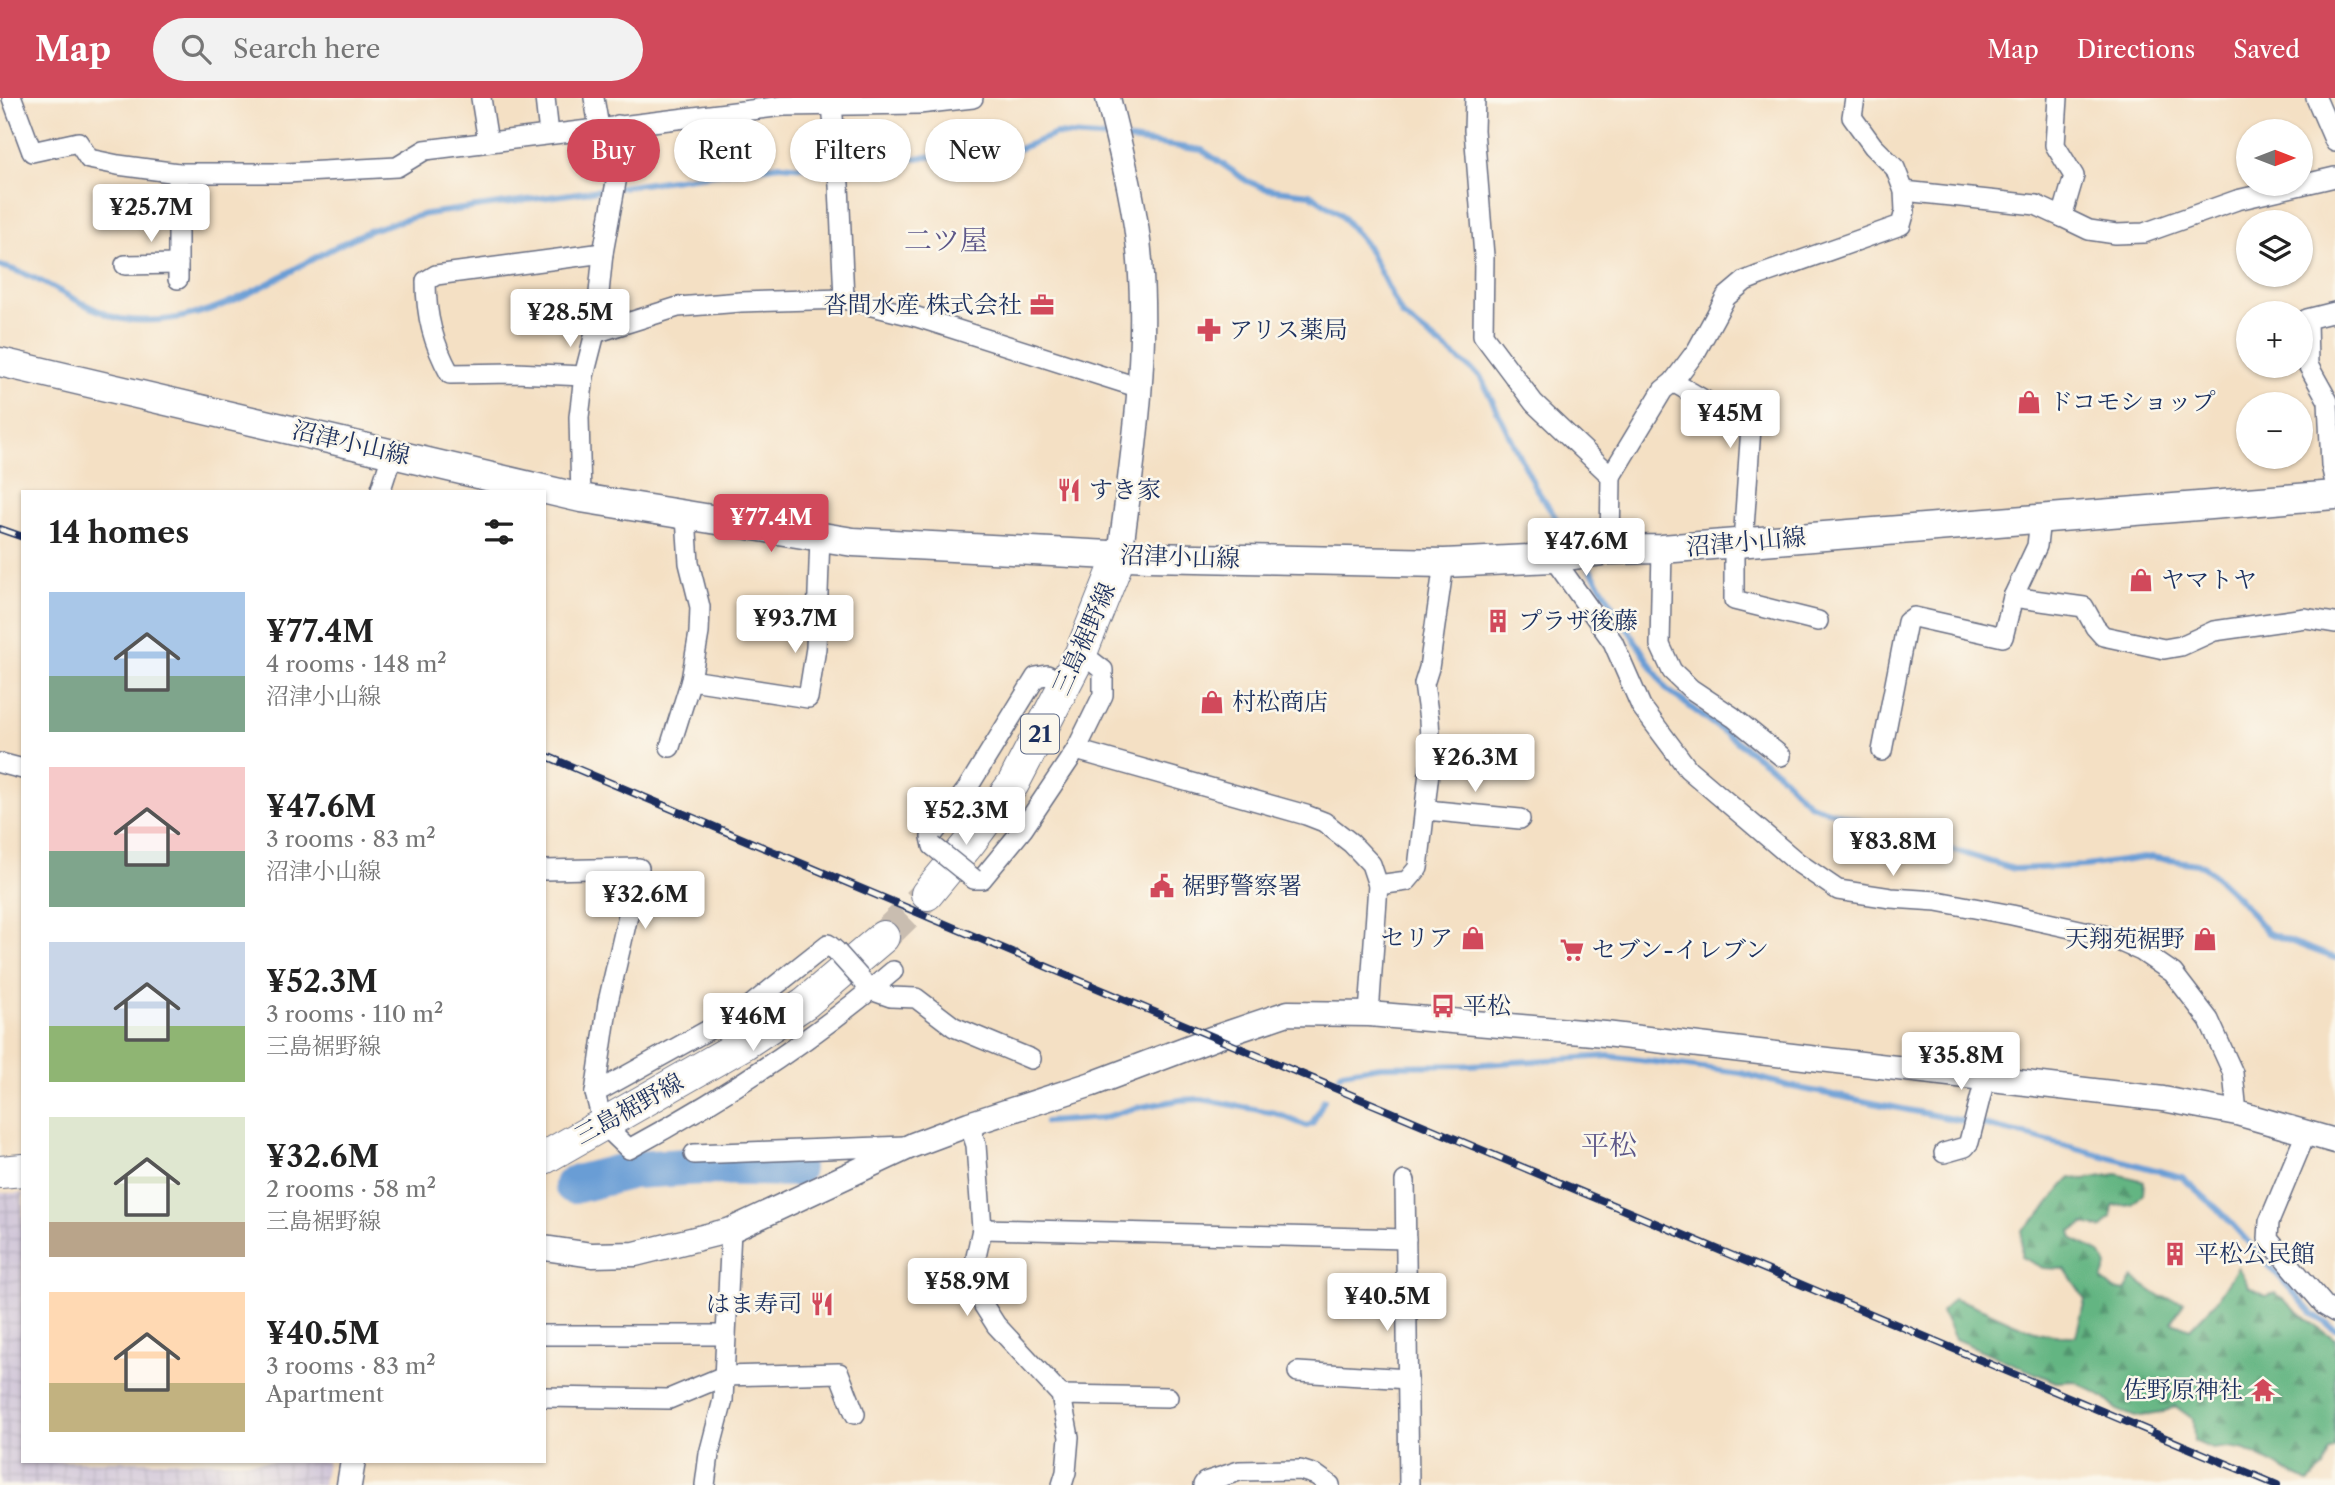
<!DOCTYPE html>
<meta charset="utf-8">
<style>
:root{--surface:#fff;--page:#f2f2f2;--text:#222;--muted:#767676;--accent:#d1495b}
body{margin:0;font-family:"Libre Caslon Text","Noto Serif JP",serif;background:var(--page);color:var(--text);height:100vh;display:flex;flex-direction:column;font-size:26px;white-space:nowrap}
*{box-sizing:border-box;margin:0}
p{font-size:23px;color:var(--muted)}
.icon{flex:none;width:38px;height:38px;fill:none;stroke:currentColor;stroke-width:2;stroke-linecap:round;stroke-linejoin:round}
.map{position:relative;flex:1;overflow:hidden}
.details{position:absolute;left:21px;top:392px;width:525px;height:973px;display:flex;flex-direction:column;background:var(--surface);border-radius:0px;box-shadow:0 2px 5px #0004}
.details>*{flex:none}
.banner{position:absolute;left:567px;top:21px;width:665px;height:63px;display:flex;gap:14px}
.needle{width:46px;rotate:90deg}
.fabs{position:absolute;left:2236px;top:21px;display:grid;gap:14px}
.fabs a{display:grid;place-items:center;width:77px;height:77px;border-radius:50%;background:var(--surface);box-shadow:0 2px 5px #0004;font-size:35px}
.price{position:absolute;translate:-50% -60px;padding:0 16px;border-radius:7px;background:#fff;color:#222;font-size:23px;line-height:46px;filter:drop-shadow(0 2px 4px #0008)}
.price::after{content:'';position:absolute;left:50%;top:42px;width:21px;height:16px;margin-left:-10px;background:inherit;clip-path:polygon(0 0,100% 0,50% 100%)}
.price.active{background:var(--accent);color:#fff}
ul{padding:0;list-style:none}
li{display:flex;align-items:center;gap:21px;height:175px;padding:0 28px}
li span{display:grid;place-items:center;flex:none;width:196px;height:140px;border-radius:0px;color:#555}
li>.icon{margin-inline-start:auto}
span .icon{width:84px;height:84px;fill:#fffc;stroke-width:1}
li b{font-size:30px}
h2{display:flex;justify-content:space-between;align-items:center;height:84px;padding:0 28px;font-size:30px}
.chip{padding:0 24px;border-radius:32px;background:var(--surface);box-shadow:0 2px 5px #0004;font-size:24px;line-height:63px}
.chip.active{background:var(--accent);color:#fff}
header{display:flex;align-items:center;gap:42px;box-sizing:border-box;height:98px;padding:0 35px;background:var(--accent);color:#fff}
header strong{font-size:33px}
nav{display:flex;gap:38px;margin-inline-start:auto;font-size:24px}
.search{width:490px;height:63px;background:var(--page);display:flex;align-items:center;gap:18px;box-sizing:border-box;padding:0 24px;border-radius:38px;color:var(--muted);font-size:26px}
.map>svg:first-child{display:block}
</style>
<header>
<strong>Map</strong>
<div class="search"><svg class="icon" aria-label="search" viewBox="0 0 24 24"><circle cx="10" cy="10" r="6"/><path d="M15 15l6 6"/></svg>Search here</div>
<nav><a>Map</a><a>Directions</a><a>Saved</a></nav>
</header>
<div class="map">
<svg width="2335" height="1387" viewBox="0 0 2335 1387">
<defs>
<pattern id="industrial-grid" width="8" height="8" patternUnits="userSpaceOnUse" patternTransform="scale(1.75)"><rect width="8" height="8" fill="#cabfd6"/><path d="M0 4h8M4 0v8" fill="none" stroke="#ada4ba"/></pattern>
<pattern id="forest-firs" width="22" height="20" patternUnits="userSpaceOnUse" patternTransform="scale(1.75)"><rect width="22" height="20" fill="#63b582"/><path d="M5 1l3.5 6h-7zM16 11l3.5 6h-7z" fill="#51946e"/></pattern>
</defs>
<rect width="100%" height="100%" fill="#fbf7ec"/>
<filter id="ink" filterUnits="userSpaceOnUse"><feTurbulence type="fractalNoise" baseFrequency=".0143" numOctaves="2"/><feDisplacementMap in="SourceGraphic" scale="14" xChannelSelector="R" yChannelSelector="G"/><feConvolveMatrix kernelMatrix="1 2 1 2 8 2 1 2 1" color-interpolation-filters="sRGB"/></filter>
<filter id="wash" filterUnits="userSpaceOnUse"><feTurbulence type="fractalNoise" baseFrequency=".00686" numOctaves="4" result="noise"/><feDisplacementMap in="SourceGraphic" scale="28" xChannelSelector="R" yChannelSelector="G"/><feGaussianBlur stdDeviation="1.57" result="paint"/><feColorMatrix in="noise" values="0 0 0 0 0 0 0 0 0 0 0 0 0 0 0 0 0 1.4 0 .05"/><feComposite in="paint" operator="in"/></filter>
<g filter="url(#wash)">
<rect width="100%" height="100%" fill="#f4e0c4"/>
<!-- industrial -->
<path fill="url(#industrial-grid)" d="M 0,1095 L 23,1095 L 23,1363 L 327,1363 L 323,1387 L 0,1387 Z"/>
<!-- forest -->
<path fill="url(#forest-firs)" stroke="#3f7270" stroke-width="2" d="M 2117,1076 L 2144,1083 L 2143,1096 L 2132,1106 L 2113,1108 L 2111,1120 L 2102,1130 L 2084,1126 L 2071,1133 L 2073,1141 L 2100,1155 L 2107,1168 L 2102,1182 L 2113,1191 L 2125,1193 L 2133,1180 L 2159,1198 L 2184,1204 L 2172,1224 L 2190,1231 L 2214,1206 L 2238,1169 L 2249,1189 L 2265,1198 L 2276,1195 L 2306,1221 L 2335,1241 L 2335,1350 L 2329,1353 L 2324,1370 L 2308,1384 L 2246,1352 L 2229,1349 L 2212,1351 L 2194,1343 L 2193,1321 L 2175,1308 L 2161,1315 L 2135,1319 L 2117,1312 L 2104,1300 L 2075,1283 L 2056,1284 L 1955,1241 L 1942,1214 L 1953,1200 C 1999,1213 2025,1240 2076,1238 L 2085,1201 L 2065,1171 L 2043,1170 L 2021,1159 L 2022,1132 C 2044,1117 2052,1098 2071,1080 L 2084,1081 Z"/>
<g fill="none" stroke-linecap="round" stroke-linejoin="round">
<!-- stream -->
<g stroke="#699dd5" stroke-width="6">
<path d="M 1124,41 L 1202,52 L 1247,83 L 1267,91 L 1310,96 L 1340,116 L 1367,148 L 1402,217 L 1480,278 L 1535,389 L 1576,450"/>
<path d="M 0,168 C 35,176 64,198 97,212 C 105,215 114,220 122,221 C 217,234 287,167 369,133 C 387,126 407,121 426,116 L 780,67 L 840,72 L 923,59 L 1011,54 L 1056,36 L 1113,40"/>
<path d="M 1586,465 L 1666,591 L 1778,674 L 1810,707 L 2014,771 L 2085,768 L 2151,759 L 2203,767 L 2239,801 L 2268,835 L 2335,860"/>
<path d="M 1340,977 L 1342,974 L 1380,968 L 1469,967 L 1609,958 L 1741,975 L 1793,989 L 1983,1027 L 2029,1038 L 2182,1079 L 2221,1114 L 2313,1216 L 2335,1231"/>
<path d="M 1046,1024 L 1102,1020 L 1135,1010 L 1180,1002 L 1201,1001 L 1275,1015 L 1307,1028 L 1312,1026 L 1324,1002"/>
</g>
<!-- river -->
<path stroke="#699dd5" stroke-width="38" d="M 573,1087 L 632,1072 L 703,1068 L 795,1070"/>
</g>
</g>
<g filter="url(#ink)">
<g fill="none" stroke-linecap="round" stroke-linejoin="round">
<!-- primary-tunnel -->
<path stroke="#c9bdb0" stroke-width="32" stroke-dasharray="32 16" stroke-linecap="butt" d="M 883,839 L 927,796"/>
<!-- minor casing -->
<g stroke="#676d82" stroke-width="22">
<g id="minor">
<path d="M 12,0 L 32,54 L 78,44 L 89,61 L 118,67 L 178,75 L 286,75 L 397,69 L 425,52 L 783,8 L 919,6 L 973,0"/>
<path d="M 481,0 L 488,44"/>
<path d="M 545,0 L 549,36"/>
<path d="M 594,0 L 599,29"/>
<path d="M 1475,0 L 1474,32 L 1484,158 L 1483,237 L 1534,305 L 1611,378 L 1610,452"/>
<path d="M 2316,0 L 2335,44"/>
<path d="M 832,7 L 839,87 L 844,201"/>
<path d="M 1904,93 L 2036,107 L 2062,119 L 2074,78 L 2055,47 L 2058,0"/>
<path d="M 2062,119 L 2089,132 L 2116,136 L 2144,135 L 2237,102 L 2335,79"/>
<path d="M 125,167 L 178,166"/>
<path d="M 178,181 L 178,75"/>
<path d="M 2335,214 L 2307,221 L 2308,267 L 2328,303 L 2331,367 L 2335,385"/>
<path d="M 595,235 L 678,209 L 741,204 L 844,201 L 917,219 L 1140,290"/>
<path d="M 584,278 L 515,275 L 450,276 C 433,245 426,218 426,183 L 436,177 L 603,155"/>
<path d="M 1673,284 L 1751,329 L 1743,444"/>
<path d="M 1611,378 L 1663,292 L 1673,284 L 1697,252 L 1726,199 L 1745,183 L 1760,177 L 1901,127 L 1905,113 L 1904,93 L 1895,70 L 1873,48 L 1852,19 L 1855,0"/>
<path d="M 380,394 L 393,354"/>
<path d="M 581,400 L 579,319 L 584,278 L 595,235 L 603,155 L 621,57 L 618,27"/>
<path d="M 2040,421 L 2037,448 L 2013,499 L 2084,509 L 2095,529 L 2103,538 L 2164,551 L 2181,548 L 2214,533 L 2305,520 L 2335,525"/>
<path d="M 1734,445 L 1734,502 L 1818,523"/>
<path d="M 1662,451 L 1660,547 L 1672,573 L 1691,591 L 1733,619 L 1781,658"/>
<path d="M 1553,460 L 1613,544 L 1641,608 L 1688,671 L 1797,764 L 1838,792 L 1891,800 L 1937,803 L 2012,817 L 2107,838 L 2141,853 L 2173,875 L 2209,922 L 2233,975 L 2237,1015"/>
<path d="M 691,582 L 808,600 L 816,550 L 820,439"/>
<path d="M 670,649 L 691,582 L 699,535 L 700,509 L 689,465 L 686,419"/>
<path d="M 1076,652 L 1306,717 L 1324,724 L 1351,745 L 1371,766 L 1378,787 L 1369,916"/>
<path d="M 1882,653 L 1907,524 L 1914,519 L 2003,539 L 2013,499"/>
<path d="M 0,665 L 23,671"/>
<path d="M 1426,712 L 1520,721"/>
<path d="M 933,748 L 931,739 L 967,691 L 1036,579 L 1047,577 L 1066,586"/>
<path d="M 544,772 L 639,770 L 608,904 L 595,995 L 603,1026 L 629,1051 C 723,1000 812,943 893,873"/>
<path d="M 974,781 L 982,781 L 1023,731 L 1076,652 L 1103,597 L 1103,572 L 1081,555"/>
<path d="M 1378,787 L 1407,783 L 1418,770 L 1431,657 L 1429,622 L 1424,586 L 1429,570 L 1444,465"/>
<path d="M 865,886 L 871,892 L 891,899 L 916,900 L 954,929 L 1031,961"/>
<path d="M 595,995 L 746,911 L 828,846 L 836,853"/>
<path d="M 969,1026 L 976,1047 L 982,1131 L 976,1159 L 978,1188 L 984,1208 L 996,1227 L 1061,1297 L 1069,1339 L 1066,1374 L 1062,1387"/>
<path d="M 2307,1033 L 2269,1124 L 2268,1141 L 2325,1208 L 2335,1214"/>
<path d="M 1944,1055 L 1965,1049 L 1969,1044 L 1985,981"/>
<path d="M 694,1056 L 905,1048"/>
<path d="M 1405,1083 L 1409,1387"/>
<path d="M 982,1131 L 1406,1141"/>
<path d="M 544,1237 L 726,1237"/>
<path d="M 1298,1274 L 1408,1281"/>
<path d="M 1061,1297 L 1168,1299"/>
<path d="M 544,1299 L 669,1301 L 724,1278 L 839,1275 L 855,1316"/>
<path d="M 705,1387 L 709,1356 L 723,1302 L 731,1132"/>
<path d="M 1203,1387 L 1205,1384 L 1239,1373 L 1300,1372 L 1316,1377 L 1330,1387"/>
</g>
</g>
<!-- tertiary casing -->
<g stroke="#676d82" stroke-width="27">
<g id="tertiary">
<path d="M 1108,0 C 1121,53 1136,108 1140,163 C 1148,262 1133,360 1120,457"/>
<path d="M 544,1150 L 592,1157 L 635,1156 L 731,1132 L 913,1047 L 969,1026 L 1092,986 L 1214,940 L 1288,915 L 1369,916 L 1605,936 L 2163,1001 L 2237,1015 L 2335,1043"/>
<path d="M 349,1387 L 353,1363"/>
</g>
</g>
<!-- secondary casing -->
<g stroke="#676d82" stroke-width="31">
<path id="secondary" d="M 0,264 L 581,400 L 853,444 L 1149,459 L 1444,465 L 1553,460 L 1610,452 L 1662,451 L 2335,397"/>
</g>
<!-- primary casing -->
<g stroke="#676d82" stroke-width="34">
<g id="primary">
<path d="M 927,796 L 970,744 L 1013,686 L 1081,555 L 1120,457"/>
<path d="M 544,1060 L 745,945 L 805,905 L 883,839"/>
<path d="M 0,1074 L 23,1072"/>
</g>
</g>
<!-- minor -->
<use href="#minor" stroke="#fff" stroke-width="19"/>
<!-- tertiary -->
<use href="#tertiary" stroke="#fff" stroke-width="24"/>
<!-- secondary -->
<use href="#secondary" stroke="#fff" stroke-width="28"/>
<!-- primary -->
<use href="#primary" stroke="#fff" stroke-width="32"/>
<!-- rail casing -->
<g stroke="#1b2f5e" stroke-width="8">
<g id="rail">
<path d="M 0,431 L 23,439"/>
<path d="M 544,657 L 2277,1387"/>
</g>
</g>
<!-- rail -->
<use href="#rail" stroke="#fbf7ec" stroke-width="5" stroke-dasharray="16" stroke-linecap="butt"/>
<!-- minor-bridge casing -->
<g stroke="#676d82" stroke-width="22" stroke-linecap="butt">
<g id="minor-bridge">
<path d="M 933,748 L 974,781"/>
<path d="M 836,853 L 862,882"/>
</g>
</g>
<!-- minor-bridge -->
<use href="#minor-bridge" stroke="#fff" stroke-width="19"/>
</g>
</g>
<!-- icons -->
<defs>
<g id="office-bare" transform="scale(1.89)"><path d="M-6-3h4V-5.5h4V-3h4V5H-6ZM-1-4.5V-3h2v-1.5ZM-6 0V1H6V0Z" fill="#d1495b" stroke="#fbf7ec" stroke-width="2.5" paint-order="stroke"/></g>
<g id="pharmacy-bare" transform="scale(1.89)"><path d="M-2-6h4v4h4v4h-4v4h-4v-4h-4v-4h4Z" fill="#d1495b" stroke="#fbf7ec" stroke-width="2.5" paint-order="stroke"/></g>
<g id="shop-bare" transform="scale(1.89)"><path d="M-5-2.5h2.3a2.7 3.5 0 0 1 5.4 0H5L5.5 6h-11ZM-1.5-2.5h3a1.5 2.3 0 0 0-3 0Z" fill="#d1495b" stroke="#fbf7ec" stroke-width="2.5" paint-order="stroke"/></g>
<g id="restaurant-bare" transform="scale(1.89)"><path d="M-5-6h1v4h1v-4h1v4h1v-4h1v5L-1.5 .5V6h-2V.5L-5-1ZM5-6V6H3V1.5H1.5Q1.5-4 5-6Z" fill="#d1495b" stroke="#fbf7ec" stroke-width="2.5" paint-order="stroke"/></g>
<g id="building-bare" transform="scale(1.89)"><path d="M-4-6H4V6H1V3H-1V6H-4ZM-2.5-4.3h1.7v1.8h-1.7ZM.8-4.3h1.7v1.8H.8ZM-2.5-1h1.7V.8h-1.7ZM.8-1h1.7V.8H.8Z" fill="#d1495b" stroke="#fbf7ec" stroke-width="2.5" paint-order="stroke"/></g>
<g id="civic-bare" transform="scale(1.89)"><path d="M-.6-6.5H3V-4.5H.6V-3L4-1V1h2V6H-6V1h2V-1L-.6-3ZM-1.2 2.5V6h2.4V2.5Z" fill="#d1495b" stroke="#fbf7ec" stroke-width="2.5" paint-order="stroke"/></g>
<g id="supermarket-bare" transform="scale(1.89)"><path d="M-6-5.5h2.5l.6 2H6L4.5 2H-2.5L-4.4-4H-6ZM-1.5 3.2a1.3 1.3 0 1 0 .1 0ZM3 3.2a1.3 1.3 0 1 0 .1 0Z" fill="#d1495b" stroke="#fbf7ec" stroke-width="2.5" paint-order="stroke"/></g>
<g id="bus-bare" transform="scale(1.89)"><path d="M-5-6H5V4H4V6H2V4H-2V6H-4V4H-5ZM-3.5-4V0h7V-4ZM-3.5 1.2v1.5H-2V1.2ZM2 1.2v1.5H3.5V1.2Z" fill="#d1495b" stroke="#fbf7ec" stroke-width="2.5" paint-order="stroke"/></g>
<g id="temple-bare" transform="scale(1.89)"><path d="M0-6L5-2H3V0L6.5 2.5H4V6H1.5V3h-3V6H-4V2.5H-6.5L-3 0V-2H-5Z" fill="#d1495b" stroke="#fbf7ec" stroke-width="2.5" paint-order="stroke"/></g>
</defs>
<g fill-rule="evenodd">
<use href="#office-bare" x="1042" y="207"/>
<use href="#pharmacy-bare" x="1209" y="232"/>
<use href="#shop-bare" x="2029" y="304"/>
<use href="#restaurant-bare" x="1069" y="392"/>
<use href="#shop-bare" x="2141" y="482"/>
<use href="#building-bare" x="1498" y="523"/>
<use href="#shop-bare" x="1212" y="604"/>
<use href="#civic-bare" x="1162" y="788"/>
<use href="#shop-bare" x="1473" y="840"/>
<use href="#shop-bare" x="2205" y="841"/>
<use href="#supermarket-bare" x="1572" y="852"/>
<use href="#bus-bare" x="1443" y="908"/>
<use href="#building-bare" x="2175" y="1156"/>
<use href="#restaurant-bare" x="822" y="1206"/>
<use href="#temple-bare" x="2263" y="1292"/>
</g>
<g text-anchor="middle" stroke-width="5" stroke-linejoin="round" paint-order="stroke">
<!-- shield labels -->
<rect fill="#fbf7ec" stroke="#5e6b89" stroke-width="2" x="1021" y="616.5" width="38" height="39" rx="5"/>
<g font-size="23" font-weight="bold" fill="#1b2f5e">
<text x="1040" y="644">21</text>
</g>
<!-- poi labels -->
<g font-size="24" fill="#1b2f5e" stroke="#fbf7ec" text-anchor="start">
<text x="1022" y="215" text-anchor="end">沓間水産 株式会社</text>
<text x="1229" y="240">アリス薬局</text>
<text x="2049" y="312">ドコモショップ</text>
<text x="1089" y="400">すき家</text>
<text x="2161" y="490">ヤマトヤ</text>
<text x="1518" y="531">プラザ後藤</text>
<text x="1232" y="612">村松商店</text>
<text x="1182" y="796">裾野警察署</text>
<text x="1453" y="848" text-anchor="end">セリア</text>
<text x="2185" y="849" text-anchor="end">天翔苑裾野</text>
<text x="1592" y="860">セブン-イレブン</text>
<text x="1463" y="916">平松</text>
<text x="2195" y="1164">平松公民館</text>
<text x="802" y="1214" text-anchor="end">はま寿司</text>
<text x="2243" y="1300" text-anchor="end">佐野原神社</text>
</g>
<!-- street labels -->
<g font-size="24" fill="#1b2f5e" stroke="#fbf7ec">
<text transform="translate(351 345) rotate(13)" y="8">沼津小山線</text>
<text transform="translate(1746 444) rotate(-5)" y="8">沼津小山線</text>
<text transform="translate(1180 459) rotate(2)" y="8">沼津小山線</text>
<text transform="translate(1084 541) rotate(-66)" y="8">三島裾野線</text>
<text transform="translate(629 1011) rotate(-29)" y="8">三島裾野線</text>
</g>
<!-- quarter labels -->
<g font-size="28" fill="#5d5788" stroke="#fbf7ec">
<text x="946" y="152">二ツ屋</text>
<text x="1609" y="1057">平松</text>
</g>
</g>
</svg>
<div class="fabs">
<a><svg class="needle" viewBox="-14 -14 28 28"><path d="M0-13l5 13h-10z" fill="#e53935"/><path d="M0 13l5-13h-10z" fill="#767676"/></svg></a>
<a><svg class="icon" aria-label="layers" viewBox="0 0 24 24"><path d="M12 4l9 5-9 5-9-5zM3 14l9 5 9-5"/></svg></a>
<a>+</a>
<a>−</a>
</div>
<b class="price" style="left:151px;top:146px">¥25.7M</b>
<b class="price" style="left:570px;top:251px">¥28.5M</b>
<b class="price" style="left:1730px;top:352px">¥45M</b>
<b class="price active" style="left:771px;top:456px">¥77.4M</b>
<b class="price" style="left:1586px;top:480px">¥47.6M</b>
<b class="price" style="left:795px;top:557px">¥93.7M</b>
<b class="price" style="left:1475px;top:696px">¥26.3M</b>
<b class="price" style="left:966px;top:749px">¥52.3M</b>
<b class="price" style="left:1893px;top:780px">¥83.8M</b>
<b class="price" style="left:645px;top:833px">¥32.6M</b>
<b class="price" style="left:753px;top:955px">¥46M</b>
<b class="price" style="left:1961px;top:994px">¥35.8M</b>
<b class="price" style="left:967px;top:1220px">¥58.9M</b>
<b class="price" style="left:1387px;top:1235px">¥40.5M</b>
<div class="banner">
<a class="chip active">Buy</a>
<a class="chip">Rent</a>
<a class="chip">Filters</a>
<a class="chip">New</a>
</div>
<section class="details">
<h2>14 homes<svg class="icon" aria-label="filters" viewBox="0 0 24 24"><path d="M4 7h16M4 17h16"/><circle cx="9" cy="7" r="2"/><circle cx="15" cy="17" r="2"/></svg></h2>
<ul>
<li><span style="background:linear-gradient(#a9c7e8 60%,#7fa58c 0)"><svg class="icon" aria-label="home" viewBox="0 0 24 24"><path d="M3 11l9-7 9 7M6 9v11h12V9"/></svg></span><div><b>¥77.4M</b><p>4 rooms · 148 m²</p><p>沼津小山線</p></div></li>
<li><span style="background:linear-gradient(#f6c9c9 60%,#7fa58c 0)"><svg class="icon" aria-label="home" viewBox="0 0 24 24"><path d="M3 11l9-7 9 7M6 9v11h12V9"/></svg></span><div><b>¥47.6M</b><p>3 rooms · 83 m²</p><p>沼津小山線</p></div></li>
<li><span style="background:linear-gradient(#c9d6e8 60%,#8fb573 0)"><svg class="icon" aria-label="home" viewBox="0 0 24 24"><path d="M3 11l9-7 9 7M6 9v11h12V9"/></svg></span><div><b>¥52.3M</b><p>3 rooms · 110 m²</p><p>三島裾野線</p></div></li>
<li><span style="background:linear-gradient(#dfe7d0 75%,#b9a48a 0)"><svg class="icon" aria-label="home" viewBox="0 0 24 24"><path d="M3 11l9-7 9 7M6 9v11h12V9"/></svg></span><div><b>¥32.6M</b><p>2 rooms · 58 m²</p><p>三島裾野線</p></div></li>
<li><span style="background:linear-gradient(#ffd9b3 65%,#c2b280 0)"><svg class="icon" aria-label="home" viewBox="0 0 24 24"><path d="M3 11l9-7 9 7M6 9v11h12V9"/></svg></span><div><b>¥40.5M</b><p>3 rooms · 83 m²</p><p>Apartment</p></div></li>
</ul>
</section>
</div>
